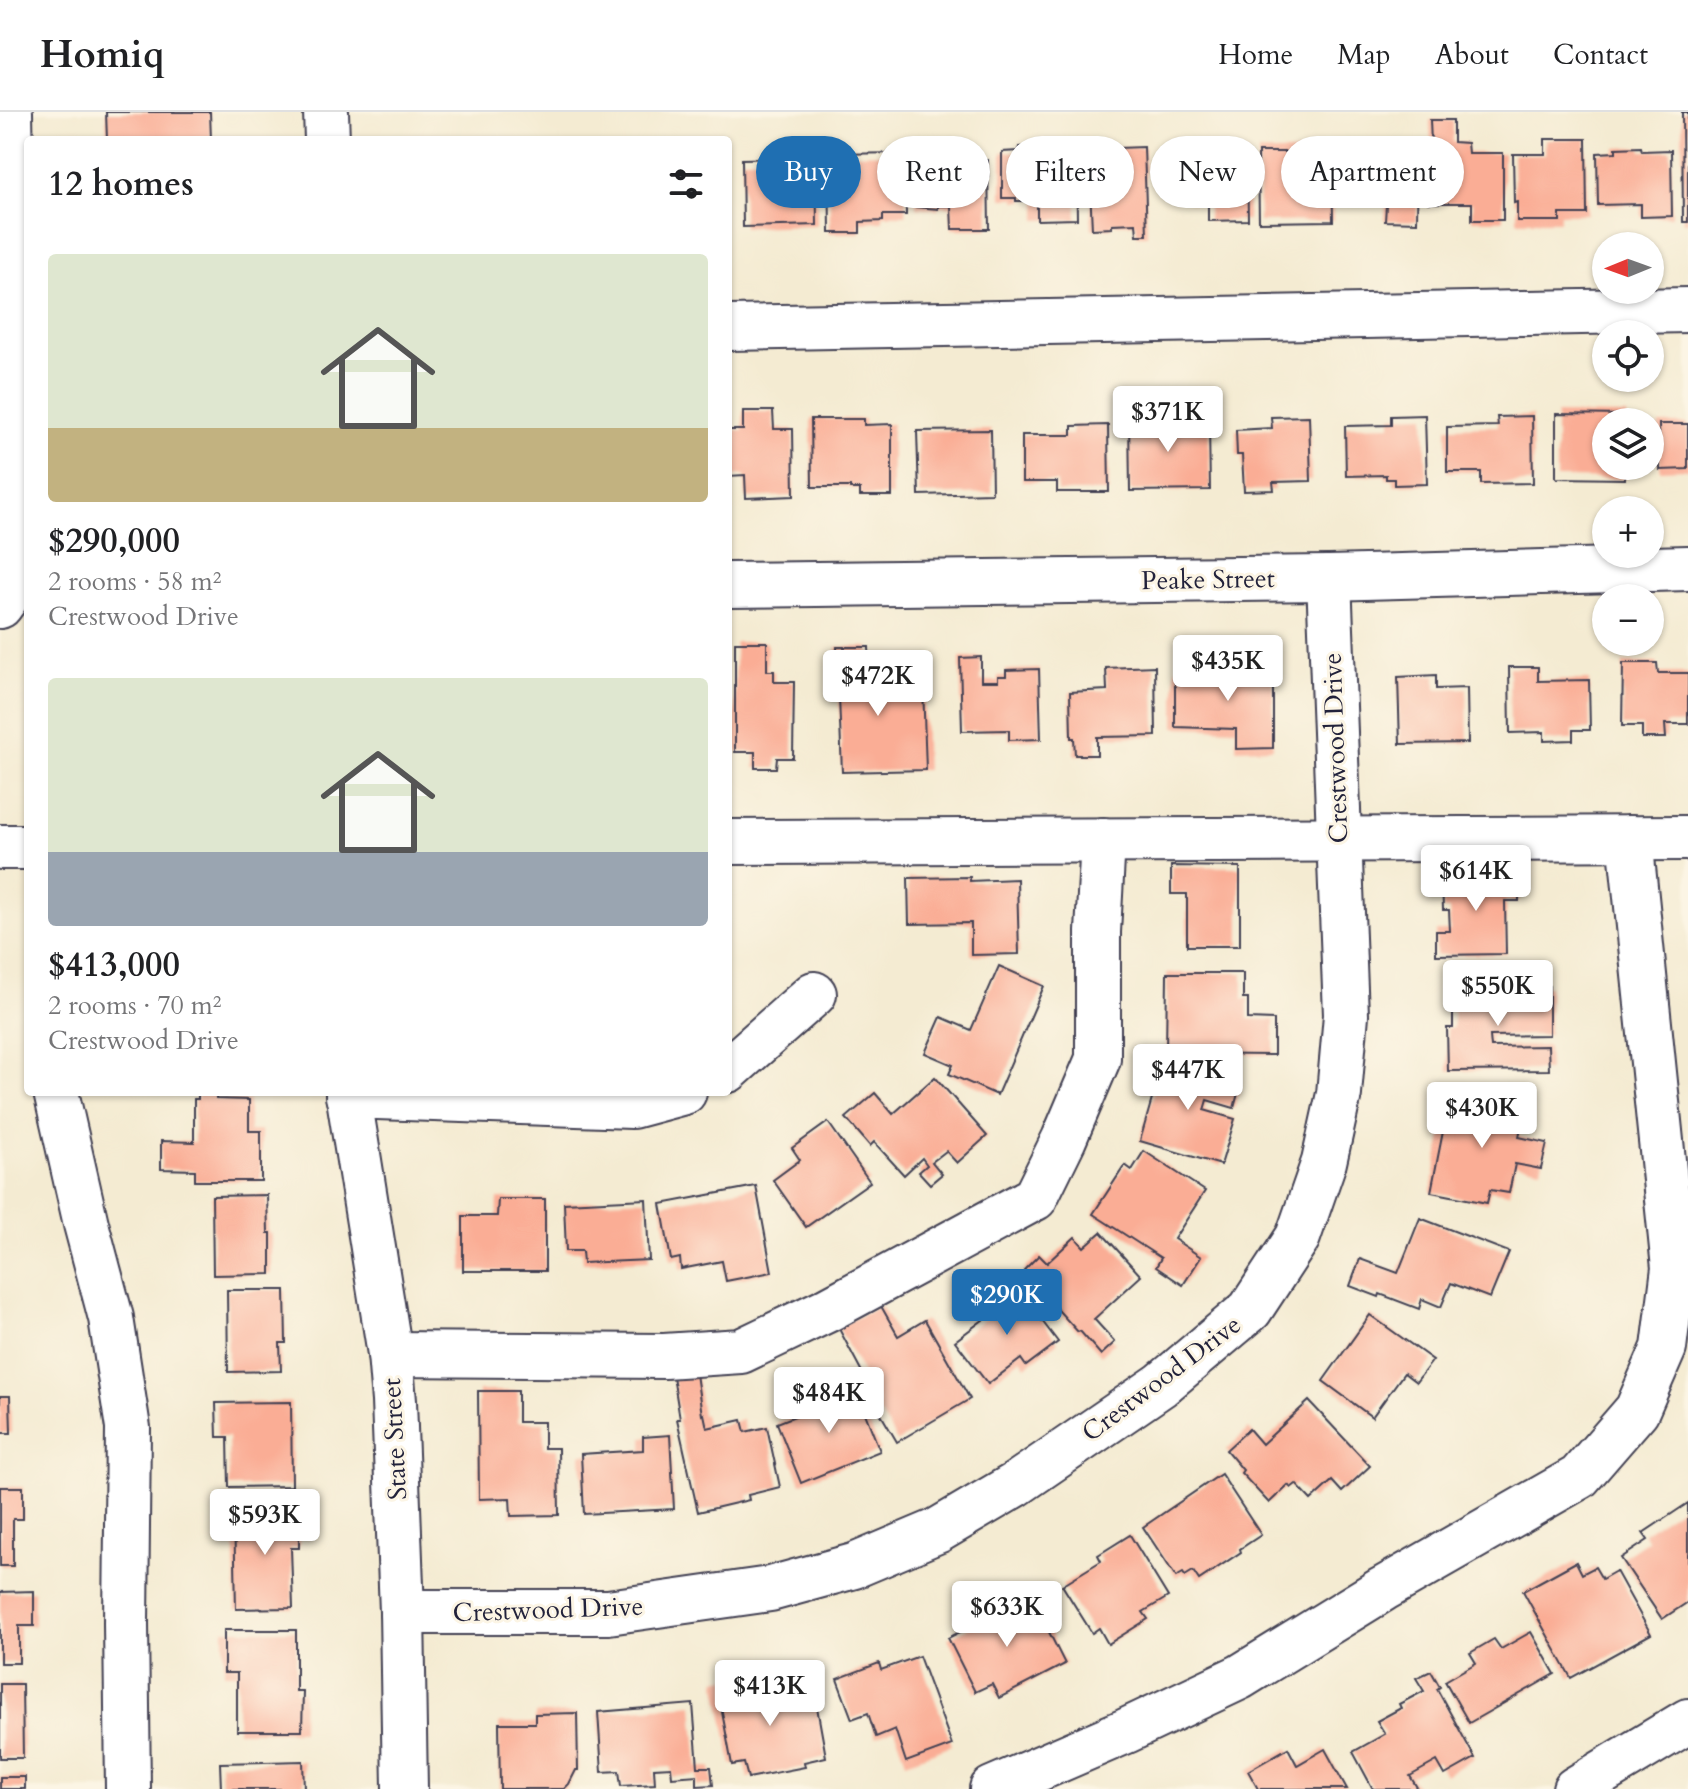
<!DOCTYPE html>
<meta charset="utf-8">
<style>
:root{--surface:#fff;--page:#f2f2f2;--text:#202124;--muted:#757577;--line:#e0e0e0;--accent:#1f6fb2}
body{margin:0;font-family:Cardo,serif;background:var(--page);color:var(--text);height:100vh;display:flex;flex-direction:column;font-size:30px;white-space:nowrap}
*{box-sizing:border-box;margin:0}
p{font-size:26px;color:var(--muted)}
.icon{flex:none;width:44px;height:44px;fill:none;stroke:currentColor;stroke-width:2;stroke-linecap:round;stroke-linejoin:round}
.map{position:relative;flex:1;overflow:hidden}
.details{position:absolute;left:24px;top:24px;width:708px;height:960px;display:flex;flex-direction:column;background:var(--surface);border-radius:8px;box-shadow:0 2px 6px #0004}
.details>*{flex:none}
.banner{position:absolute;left:756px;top:24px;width:760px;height:72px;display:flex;gap:16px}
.needle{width:52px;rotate:269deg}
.tools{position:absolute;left:1592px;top:120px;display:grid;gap:16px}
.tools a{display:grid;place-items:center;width:72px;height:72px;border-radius:50%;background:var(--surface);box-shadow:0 2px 6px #0004;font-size:40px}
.price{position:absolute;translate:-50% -68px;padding:0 18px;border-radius:8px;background:#fff;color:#222;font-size:26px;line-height:52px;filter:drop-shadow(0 2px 4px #0008)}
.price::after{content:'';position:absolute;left:50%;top:48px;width:24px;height:18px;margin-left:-12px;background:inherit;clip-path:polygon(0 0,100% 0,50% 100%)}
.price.on{background:var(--accent);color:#fff}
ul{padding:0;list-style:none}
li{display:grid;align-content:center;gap:16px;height:424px;padding:0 24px}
li span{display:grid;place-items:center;height:248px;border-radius:8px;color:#555}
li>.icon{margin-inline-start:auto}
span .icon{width:144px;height:144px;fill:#fffc;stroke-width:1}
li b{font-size:34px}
h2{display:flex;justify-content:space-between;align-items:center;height:96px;padding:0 24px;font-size:34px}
.chip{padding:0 28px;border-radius:36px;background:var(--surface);box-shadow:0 2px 6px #0004;font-size:28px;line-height:72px}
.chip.on{background:var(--accent);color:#fff}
header{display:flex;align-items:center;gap:48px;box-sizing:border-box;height:112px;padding:0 40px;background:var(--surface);border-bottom:2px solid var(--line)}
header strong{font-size:38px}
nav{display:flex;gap:44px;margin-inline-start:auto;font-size:28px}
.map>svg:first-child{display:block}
</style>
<header>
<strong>Homiq</strong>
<nav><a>Home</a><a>Map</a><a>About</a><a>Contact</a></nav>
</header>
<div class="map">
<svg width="1688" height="1677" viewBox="0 0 1688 1677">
<rect width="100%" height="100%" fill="#fcf5e5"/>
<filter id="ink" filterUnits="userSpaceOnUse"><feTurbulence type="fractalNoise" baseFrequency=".0125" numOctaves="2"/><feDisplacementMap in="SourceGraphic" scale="16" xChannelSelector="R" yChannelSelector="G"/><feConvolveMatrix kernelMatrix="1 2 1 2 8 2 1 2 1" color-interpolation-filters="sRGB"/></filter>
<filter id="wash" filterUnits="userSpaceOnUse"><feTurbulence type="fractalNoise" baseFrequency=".006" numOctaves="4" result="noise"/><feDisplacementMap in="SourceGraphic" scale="32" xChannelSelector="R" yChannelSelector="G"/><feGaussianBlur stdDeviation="1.8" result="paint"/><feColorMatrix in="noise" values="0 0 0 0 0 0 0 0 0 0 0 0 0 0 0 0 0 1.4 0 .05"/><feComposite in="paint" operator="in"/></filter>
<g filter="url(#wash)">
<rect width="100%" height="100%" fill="#f4ebd2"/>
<g id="blocks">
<!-- building -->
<g fill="#faad95">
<path d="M 106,0 L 210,0 L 211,28 L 107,28 Z"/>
<path d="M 1682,0 L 1688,0 L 1688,110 L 1683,110 Z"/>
<path d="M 1430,8 L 1453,8 L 1453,30 L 1467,31 L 1468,41 L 1503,41 L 1503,108 L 1472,108 L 1472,91 L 1428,91 L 1428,31 L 1431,31 Z"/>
<path d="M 1545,27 L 1586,27 L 1587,102 L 1560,102 L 1560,109 L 1517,109 L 1517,90 L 1514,91 L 1513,42 L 1545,42 Z"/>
<path d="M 1054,34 L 1054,38 L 1076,38 L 1077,107 L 1037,108 L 1037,85 L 1024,85 L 1024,89 L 1016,89 L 1016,86 L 1002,86 L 1002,40 L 1019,39 L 1019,35 Z"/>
<path d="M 1144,35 L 1147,123 L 1137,123 L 1136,111 L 1112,112 L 1112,116 L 1092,117 L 1090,75 L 1087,75 L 1086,66 L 1091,66 L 1090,37 Z"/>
<path d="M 1366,35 L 1401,35 L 1400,43 L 1418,43 L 1417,110 L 1385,109 L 1386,93 L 1343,93 L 1344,43 L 1366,43 Z"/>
<path d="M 1641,35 L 1642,39 L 1671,38 L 1672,104 L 1641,105 L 1641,92 L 1598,93 L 1597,41 L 1616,40 L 1616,36 Z"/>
<path d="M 1227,38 L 1227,41 L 1247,41 L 1248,108 L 1208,109 L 1208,88 L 1196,88 L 1196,91 L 1189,91 L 1189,88 L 1173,88 L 1172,42 L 1193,42 L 1193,39 Z"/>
<path d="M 780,39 L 792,39 L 792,45 L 816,44 L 817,113 L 743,115 L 742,47 L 780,46 Z"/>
<path d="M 1258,40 L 1302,40 L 1302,43 L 1332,43 L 1333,109 L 1259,110 Z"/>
<path d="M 905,41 L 906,103 L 883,103 L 883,109 L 860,110 L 860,121 L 830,121 L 829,42 Z"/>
<path d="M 967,43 L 967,48 L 988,48 L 989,117 L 952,117 L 951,94 L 938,94 L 938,97 L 916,95 L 915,51 L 934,50 L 934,46 Z"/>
<path d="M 743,299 L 773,299 L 774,317 L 793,317 L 794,384 L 746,386 L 745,363 L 728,364 L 728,318 L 743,318 Z"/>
<path d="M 1556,302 L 1626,303 L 1626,310 L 1606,310 L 1606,354 L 1625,354 L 1625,367 L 1556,366 Z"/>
<path d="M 1129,303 L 1184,303 L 1184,313 L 1209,313 L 1210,378 L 1130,379 Z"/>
<path d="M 1425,303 L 1427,372 L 1394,373 L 1394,367 L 1386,367 L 1386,363 L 1346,364 L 1345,314 L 1391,313 L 1391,304 Z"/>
<path d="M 1309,304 L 1311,369 L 1273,370 L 1274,378 L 1244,379 L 1242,343 L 1237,343 L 1236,318 L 1272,316 L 1271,305 Z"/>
<path d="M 1532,304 L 1533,371 L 1481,372 L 1481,360 L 1447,360 L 1447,315 L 1498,314 L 1497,305 Z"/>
<path d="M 811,307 L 864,307 L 864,313 L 892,312 L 892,384 L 860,384 L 860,377 L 850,377 L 850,375 L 812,375 Z"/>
<path d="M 1659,312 L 1688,312 L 1688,357 L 1660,358 Z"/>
<path d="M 1108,313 L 1109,380 L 1057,380 L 1057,370 L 1022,370 L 1022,323 L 1072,323 L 1072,314 Z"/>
<path d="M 991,318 L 992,381 L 919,383 L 917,319 Z"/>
<path d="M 735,530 L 767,530 L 767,559 L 774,559 L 774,570 L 794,570 L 793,646 L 777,646 L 776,656 L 755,656 L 755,640 L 735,640 Z"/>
<path d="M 837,535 L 869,535 L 870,565 L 895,565 L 896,575 L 923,574 L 926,658 L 842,660 Z"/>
<path d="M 981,545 L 981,569 L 998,569 L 998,564 L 1006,564 L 1006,558 L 1039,557 L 1041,627 L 1009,628 L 1009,618 L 962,619 L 960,546 Z"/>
<path d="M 1623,551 L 1657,551 L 1658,561 L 1688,561 L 1688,612 L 1665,612 L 1666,626 L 1642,626 L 1642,614 L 1622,614 Z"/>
<path d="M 1155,554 L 1156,624 L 1097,625 L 1097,643 L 1075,643 L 1074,626 L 1071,626 L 1070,580 L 1107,578 L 1106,556 Z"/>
<path d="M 1509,555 L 1538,555 L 1538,569 L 1589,568 L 1590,618 L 1573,618 L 1573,628 L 1544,629 L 1544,620 L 1510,621 Z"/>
<path d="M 1175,556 L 1273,556 L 1273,636 L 1236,637 L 1236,617 L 1175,615 Z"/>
<path d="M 1436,563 L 1436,577 L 1467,576 L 1468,631 L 1400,632 L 1398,565 Z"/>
<path d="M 1171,754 L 1240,755 L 1240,834 L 1187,834 L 1187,782 L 1171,782 Z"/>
<path d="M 1519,761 L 1519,789 L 1505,789 L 1506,842 L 1436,843 L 1436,819 L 1450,819 L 1449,798 L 1443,798 L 1442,762 Z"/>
<path d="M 970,765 L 970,769 L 1017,767 L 1019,842 L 971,843 L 971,811 L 909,812 L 908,766 Z"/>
<path d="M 999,854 L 1044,874 L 997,983 L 949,962 L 953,953 L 925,941 L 941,905 L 971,918 Z"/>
<path d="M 1167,861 L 1243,861 L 1243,887 L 1248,887 L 1248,907 L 1274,908 L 1274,943 L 1166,942 Z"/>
<path d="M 1549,874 L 1549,923 L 1490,924 L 1491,935 L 1548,934 L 1549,958 L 1448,959 L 1447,916 L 1453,916 L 1453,875 Z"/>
<path d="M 1163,947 L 1215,963 L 1214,967 L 1240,974 L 1234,996 L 1207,988 L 1204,998 L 1235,1007 L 1221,1053 L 1140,1029 L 1154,980 L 1144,977 L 1150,956 L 1160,959 Z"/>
<path d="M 935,965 L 987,1024 L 957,1051 L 946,1039 L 932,1050 L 942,1062 L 930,1072 L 919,1060 L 927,1053 L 922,1046 L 904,1063 L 874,1030 L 870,1034 L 846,1006 L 875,981 L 893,1002 Z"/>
<path d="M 198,980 L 216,980 L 216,987 L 249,988 L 249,1019 L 261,1019 L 261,1069 L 195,1069 L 195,1058 L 161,1057 L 161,1029 L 194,1030 L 194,987 L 198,987 Z"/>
<path d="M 1450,984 L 1524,999 L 1519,1025 L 1547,1031 L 1541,1057 L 1515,1052 L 1509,1081 L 1490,1078 L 1487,1091 L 1431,1080 Z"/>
<path d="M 828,1010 L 870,1070 L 806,1115 L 773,1068 L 800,1048 L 792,1036 Z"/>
<path d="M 1144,1039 L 1205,1079 L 1174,1127 L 1201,1145 L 1183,1173 L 1156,1155 L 1161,1146 L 1093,1102 L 1125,1053 L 1132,1058 Z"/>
<path d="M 756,1074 L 772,1160 L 726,1169 L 722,1149 L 681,1157 L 680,1146 L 671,1148 L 661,1092 Z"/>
<path d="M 267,1083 L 268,1121 L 271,1121 L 271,1162 L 213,1163 L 212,1084 Z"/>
<path d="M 498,1087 L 545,1087 L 545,1159 L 463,1159 L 463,1104 L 497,1104 Z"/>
<path d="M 646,1087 L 649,1148 L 583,1151 L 582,1139 L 566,1139 L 564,1091 Z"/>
<path d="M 1420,1106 L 1509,1140 L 1490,1186 L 1451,1171 L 1441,1195 L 1422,1187 L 1419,1197 L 1380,1182 L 1379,1185 L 1350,1174 L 1360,1147 L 1398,1161 Z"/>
<path d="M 1101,1120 L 1141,1164 L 1094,1207 L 1115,1230 L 1101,1243 L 1080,1219 L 1078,1220 L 1030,1167 L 1032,1166 L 1024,1158 L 1039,1143 L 1047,1151 L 1075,1125 L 1084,1135 Z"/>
<path d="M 1014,1172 L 1058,1230 L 1026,1254 L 1021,1247 L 988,1272 L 955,1229 L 1000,1195 L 994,1187 Z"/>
<path d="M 227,1178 L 285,1178 L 286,1231 L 280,1231 L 281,1259 L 228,1260 Z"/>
<path d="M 881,1194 L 898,1224 L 925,1208 L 970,1287 L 897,1330 L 876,1294 L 879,1292 L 838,1215 Z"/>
<path d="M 1370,1203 L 1433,1248 L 1416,1270 L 1404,1261 L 1372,1305 L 1323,1269 Z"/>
<path d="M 695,1255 L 702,1303 L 704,1302 L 707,1316 L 742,1308 L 745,1320 L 767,1315 L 780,1375 L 748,1383 L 749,1388 L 698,1400 L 677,1307 L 680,1307 L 672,1258 Z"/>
<path d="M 853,1271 L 880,1339 L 801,1371 L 777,1311 L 831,1290 L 828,1281 Z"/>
<path d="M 478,1279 L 518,1279 L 518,1310 L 544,1310 L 544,1336 L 558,1336 L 559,1403 L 511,1404 L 510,1386 L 479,1387 Z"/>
<path d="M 0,1284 L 10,1284 L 11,1321 L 0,1321 Z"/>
<path d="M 1309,1289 L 1370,1354 L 1342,1380 L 1332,1369 L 1311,1388 L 1296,1372 L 1291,1376 L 1288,1373 L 1269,1391 L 1241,1361 L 1243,1358 L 1226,1338 L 1249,1317 L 1262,1332 Z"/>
<path d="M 291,1290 L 292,1374 L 229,1375 L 228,1325 L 217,1325 L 216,1291 Z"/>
<path d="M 670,1323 L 674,1397 L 584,1402 L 581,1342 L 643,1338 L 643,1325 Z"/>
<path d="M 1221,1362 L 1261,1423 L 1240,1437 L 1241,1440 L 1199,1468 L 1193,1459 L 1185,1464 L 1183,1461 L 1176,1465 L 1143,1415 Z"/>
<path d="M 0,1375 L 23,1375 L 23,1407 L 13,1407 L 13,1454 L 0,1454 Z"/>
<path d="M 1688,1391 L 1688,1490 L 1662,1507 L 1621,1446 L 1648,1428 L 1643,1421 Z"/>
<path d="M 299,1396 L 299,1436 L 291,1436 L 293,1496 L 236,1497 L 234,1398 Z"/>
<path d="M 1130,1423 L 1168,1485 L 1143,1500 L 1148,1507 L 1108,1532 L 1099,1516 L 1092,1521 L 1062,1473 L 1101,1449 L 1098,1443 Z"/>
<path d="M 1576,1450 L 1582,1462 L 1595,1455 L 1602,1467 L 1616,1459 L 1651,1522 L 1571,1566 L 1523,1479 Z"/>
<path d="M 34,1479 L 34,1514 L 19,1514 L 19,1551 L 0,1551 L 0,1480 Z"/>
<path d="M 1031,1484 L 1065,1552 L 999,1586 L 992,1572 L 975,1580 L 948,1526 Z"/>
<path d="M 224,1518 L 296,1518 L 296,1579 L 303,1579 L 302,1619 L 237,1619 L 237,1561 L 224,1561 Z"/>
<path d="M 1531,1520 L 1555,1562 L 1469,1611 L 1445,1569 L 1476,1551 L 1470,1541 L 1494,1527 L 1501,1537 Z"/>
<path d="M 919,1544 L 952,1633 L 906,1650 L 895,1617 L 876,1625 L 868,1601 L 852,1607 L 837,1567 L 879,1551 L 881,1558 Z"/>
<path d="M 1431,1559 L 1440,1575 L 1437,1577 L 1475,1646 L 1445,1663 L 1437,1649 L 1410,1664 L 1418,1677 L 1373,1677 L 1353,1640 L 1385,1622 L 1377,1609 L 1401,1596 L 1399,1592 L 1424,1579 L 1416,1566 Z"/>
<path d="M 749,1562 L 754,1594 L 779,1589 L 778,1580 L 813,1573 L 826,1645 L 804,1650 L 805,1655 L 748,1666 L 744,1651 L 732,1653 L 716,1568 Z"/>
<path d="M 0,1572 L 22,1572 L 23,1646 L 0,1646 Z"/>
<path d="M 693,1592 L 698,1655 L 711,1655 L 713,1673 L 697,1674 L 697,1663 L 672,1665 L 671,1655 L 654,1656 L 655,1672 L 621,1674 L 619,1659 L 602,1660 L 598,1600 Z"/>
<path d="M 577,1601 L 578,1658 L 576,1658 L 569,1672 L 564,1677 L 500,1677 L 499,1611 L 535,1611 L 535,1602 Z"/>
<path d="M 1288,1636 L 1297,1653 L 1325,1637 L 1347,1677 L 1258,1677 L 1248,1659 Z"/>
<path d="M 303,1649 L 304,1677 L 221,1677 L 220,1651 Z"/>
<rect x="0" y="1665" width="25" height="12"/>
</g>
</g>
</g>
<g filter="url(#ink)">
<use href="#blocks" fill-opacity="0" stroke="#424052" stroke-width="2"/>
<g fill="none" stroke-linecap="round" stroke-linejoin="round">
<!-- minor casing -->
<g stroke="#424052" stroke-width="48">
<g id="minor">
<path d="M 326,0 L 327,28"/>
<path d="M 728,216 L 1688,198"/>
<path d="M 728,473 L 1329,466 L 1688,456"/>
<path d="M 0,494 L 19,468 L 10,0"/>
<path d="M 728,730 L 1688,726"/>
<path d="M 0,735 L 28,735"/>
<path d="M 728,958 L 814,882"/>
<path d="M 56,980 L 86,1112 L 111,1206 L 128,1316 L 126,1511 L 128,1677"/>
<path d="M 348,980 L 390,1242 L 394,1289 L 402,1500 L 405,1677"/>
<path d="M 348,984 L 632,994 L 684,980"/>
<path d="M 390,1242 L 664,1244 L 741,1239 L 829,1197 L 1035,1086 L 1064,1027 L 1098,947 L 1098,820 L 1103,728"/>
<path d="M 402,1500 L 608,1500 L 770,1477 L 854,1454 L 937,1419 L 1015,1373 L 1161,1273 L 1250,1198 L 1298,1125 L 1324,1050 L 1339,982 L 1346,903 L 1329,466"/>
<path d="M 992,1677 L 1126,1619 L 1240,1565 L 1383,1477 L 1579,1365 L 1637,1298 L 1664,1236 L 1674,1156 L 1630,726"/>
<path d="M 1575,1677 L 1688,1609"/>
</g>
</g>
<!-- minor -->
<use href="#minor" stroke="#fff" stroke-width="44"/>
</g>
</g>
<g text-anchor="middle" stroke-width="6" stroke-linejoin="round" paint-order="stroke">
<!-- street labels -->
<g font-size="26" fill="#22223b" stroke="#fcf5e5">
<text transform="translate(1208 467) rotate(-1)" y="9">Peake Street</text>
<text transform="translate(1335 636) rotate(-92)" y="9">Crestwood Drive</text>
<text transform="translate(1161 1266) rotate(-37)" y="9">Crestwood Drive</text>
<text transform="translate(394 1327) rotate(-93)" y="9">State Street</text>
<text transform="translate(548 1497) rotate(-2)" y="9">Crestwood Drive</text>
</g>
</g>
</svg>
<div class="tools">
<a><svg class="needle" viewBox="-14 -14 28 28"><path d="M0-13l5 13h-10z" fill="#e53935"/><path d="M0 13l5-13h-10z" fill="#757577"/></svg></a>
<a><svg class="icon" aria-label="locate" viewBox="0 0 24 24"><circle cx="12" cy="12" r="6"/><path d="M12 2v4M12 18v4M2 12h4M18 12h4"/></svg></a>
<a><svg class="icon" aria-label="layers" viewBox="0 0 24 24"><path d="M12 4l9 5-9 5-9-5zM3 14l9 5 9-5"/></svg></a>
<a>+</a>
<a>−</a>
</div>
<b class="price" style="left:1168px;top:342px">$371K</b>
<b class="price" style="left:1228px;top:591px">$435K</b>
<b class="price" style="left:878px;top:606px">$472K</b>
<b class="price" style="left:1476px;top:801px">$614K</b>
<b class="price" style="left:1498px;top:916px">$550K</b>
<b class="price" style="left:1188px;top:1000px">$447K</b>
<b class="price" style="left:1482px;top:1038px">$430K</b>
<b class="price on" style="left:1007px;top:1225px">$290K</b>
<b class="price" style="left:829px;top:1323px">$484K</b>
<b class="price" style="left:265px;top:1445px">$593K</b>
<b class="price" style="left:1007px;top:1537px">$633K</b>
<b class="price" style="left:770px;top:1616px">$413K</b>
<div class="banner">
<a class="chip on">Buy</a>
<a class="chip">Rent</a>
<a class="chip">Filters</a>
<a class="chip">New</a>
<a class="chip">Apartment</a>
</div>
<section class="details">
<h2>12 homes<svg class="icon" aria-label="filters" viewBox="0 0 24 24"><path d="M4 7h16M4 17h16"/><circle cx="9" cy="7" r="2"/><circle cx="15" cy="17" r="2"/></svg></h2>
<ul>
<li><span style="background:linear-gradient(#dfe7d0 70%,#c2b280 0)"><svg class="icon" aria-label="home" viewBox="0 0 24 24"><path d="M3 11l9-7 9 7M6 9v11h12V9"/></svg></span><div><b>$290,000</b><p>2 rooms · 58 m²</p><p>Crestwood Drive</p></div></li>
<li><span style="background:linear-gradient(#dfe7d0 70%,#9aa5b1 0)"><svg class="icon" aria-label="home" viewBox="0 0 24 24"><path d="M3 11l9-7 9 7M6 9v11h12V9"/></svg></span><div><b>$413,000</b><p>2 rooms · 70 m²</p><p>Crestwood Drive</p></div></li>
</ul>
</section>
</div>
